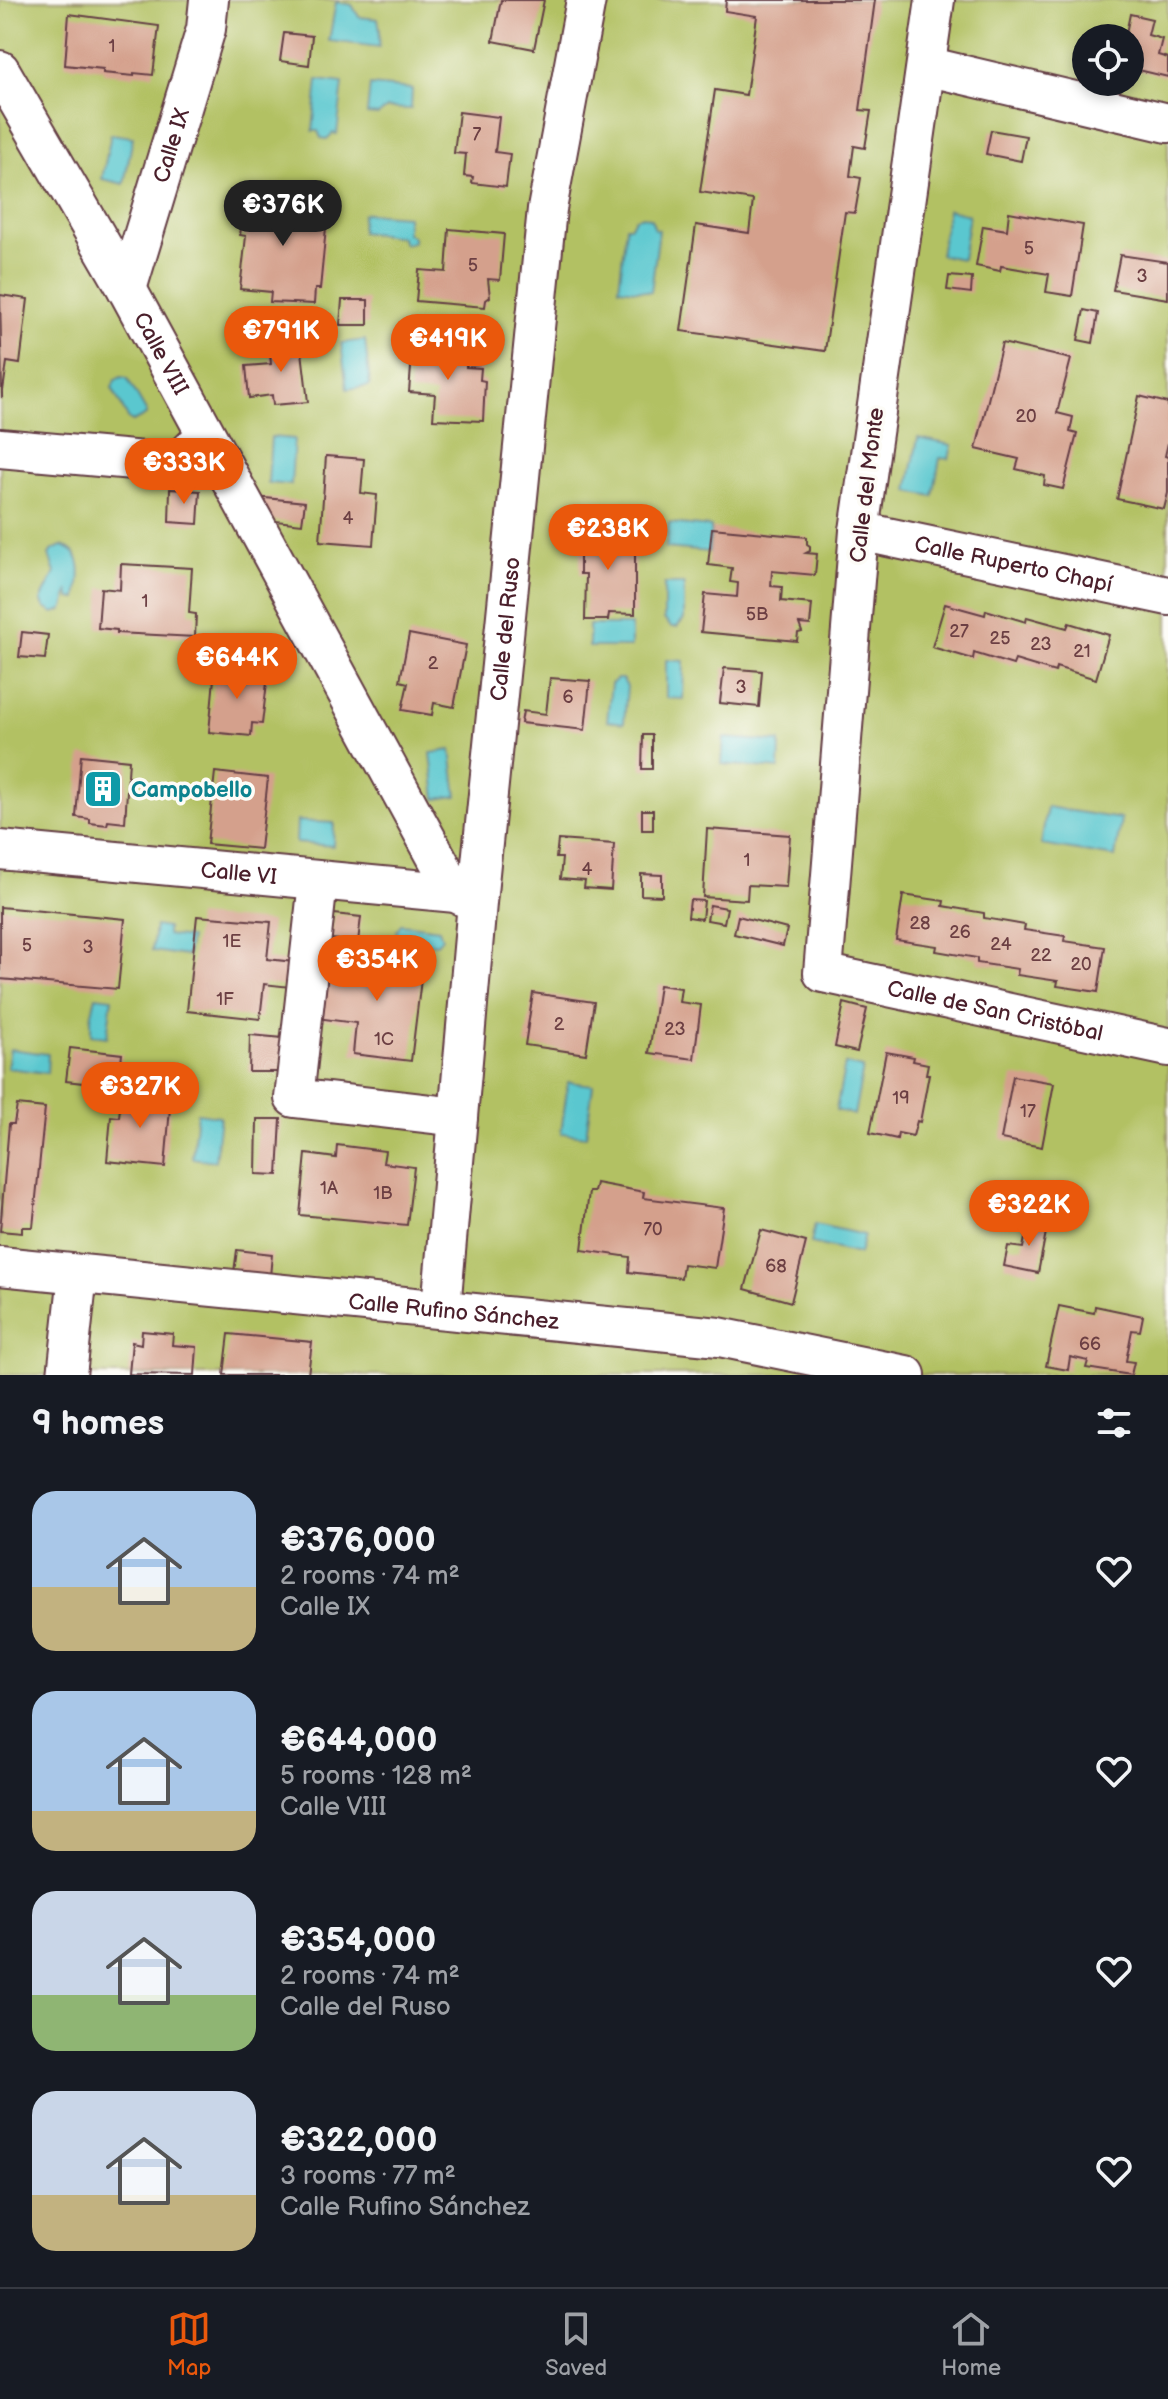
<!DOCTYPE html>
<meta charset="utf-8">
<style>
:root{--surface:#171b24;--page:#242831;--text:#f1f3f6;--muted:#9ea1a6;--line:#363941;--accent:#ea580c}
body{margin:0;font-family:"Balsamiq Sans",sans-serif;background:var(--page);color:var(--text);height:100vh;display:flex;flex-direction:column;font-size:30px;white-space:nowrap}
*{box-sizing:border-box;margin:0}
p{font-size:26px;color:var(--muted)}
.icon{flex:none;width:44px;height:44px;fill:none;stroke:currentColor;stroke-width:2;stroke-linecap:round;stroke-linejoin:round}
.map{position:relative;height:1375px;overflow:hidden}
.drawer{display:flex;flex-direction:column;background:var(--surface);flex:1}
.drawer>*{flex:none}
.buttons{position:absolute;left:1072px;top:24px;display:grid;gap:16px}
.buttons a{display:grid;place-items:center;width:72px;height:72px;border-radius:50%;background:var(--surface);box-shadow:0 4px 12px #0003;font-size:40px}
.price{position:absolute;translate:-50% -68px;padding:0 18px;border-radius:28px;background:var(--accent);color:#fff;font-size:26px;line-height:52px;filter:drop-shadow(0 2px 4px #0008)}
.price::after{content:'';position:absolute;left:50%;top:48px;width:24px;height:18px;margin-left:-12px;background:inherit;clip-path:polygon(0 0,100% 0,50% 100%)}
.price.on{background:#222;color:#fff}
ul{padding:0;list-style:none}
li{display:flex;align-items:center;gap:24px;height:200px;padding:0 32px}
li span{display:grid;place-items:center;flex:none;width:224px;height:160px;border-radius:24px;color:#555}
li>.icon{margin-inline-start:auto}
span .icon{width:96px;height:96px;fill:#fffc;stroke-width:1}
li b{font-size:34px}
h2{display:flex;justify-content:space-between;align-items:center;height:96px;padding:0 32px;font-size:34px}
.dock{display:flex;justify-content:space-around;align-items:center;height:112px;border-top:2px solid var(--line);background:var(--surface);font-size:22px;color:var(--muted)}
.dock a{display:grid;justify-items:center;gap:4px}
.dock .on{color:var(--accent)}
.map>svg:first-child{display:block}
</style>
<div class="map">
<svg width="1168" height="1375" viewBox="0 0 1168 1375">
<rect width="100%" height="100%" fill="#fdfcf7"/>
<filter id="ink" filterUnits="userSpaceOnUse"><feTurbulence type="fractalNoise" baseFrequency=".0125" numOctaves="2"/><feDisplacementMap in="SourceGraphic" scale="16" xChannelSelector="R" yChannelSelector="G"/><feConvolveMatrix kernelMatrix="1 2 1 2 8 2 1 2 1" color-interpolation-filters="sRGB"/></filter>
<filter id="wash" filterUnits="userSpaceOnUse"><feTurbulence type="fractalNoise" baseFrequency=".006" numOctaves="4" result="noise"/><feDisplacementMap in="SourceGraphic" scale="32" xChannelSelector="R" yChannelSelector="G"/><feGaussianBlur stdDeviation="1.8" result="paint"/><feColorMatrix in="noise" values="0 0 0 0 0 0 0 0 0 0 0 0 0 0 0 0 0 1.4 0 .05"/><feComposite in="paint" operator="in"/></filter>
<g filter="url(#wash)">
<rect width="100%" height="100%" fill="#f6e8d3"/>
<!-- green -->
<path fill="#b2c164" stroke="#7e7048" stroke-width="2" fill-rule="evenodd" d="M 0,0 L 1168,0 L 1168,1375 L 0,1375 ZM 1086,38 L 1130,38 L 1130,82 L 1086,82 Z"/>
<!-- water -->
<g fill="#5ac7cf" stroke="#52737d" stroke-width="2">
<path d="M 336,2 L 352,5 L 359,17 L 378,19 L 380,29 L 379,47 L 329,41 Z"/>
<path d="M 318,80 L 343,83 L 337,134 L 333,133 L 327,139 L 321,138 L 318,131 L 313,131 Z"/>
<path d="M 370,85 L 412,89 L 411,109 L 387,108 L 378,115 L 367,114 Z"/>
<path d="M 111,134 L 133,137 L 124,184 L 102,179 Z"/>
<path d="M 948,209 L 969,215 L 962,259 L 940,255 Z"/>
<path d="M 365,213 L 407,216 L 407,233 L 413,237 L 413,242 L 405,244 L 401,237 L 361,232 L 362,215 Z"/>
<path d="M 644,216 L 651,219 L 655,229 L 659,230 L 651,292 L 619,288 L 626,226 L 631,226 L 635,218 Z"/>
<path d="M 365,340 L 370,386 L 347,389 L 341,343 Z"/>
<path d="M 121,377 L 127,378 L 146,411 L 146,415 L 133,422 L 129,420 L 112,388 L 115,380 Z"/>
<path d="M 271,437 L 294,439 L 291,485 L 268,483 Z"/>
<path d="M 918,438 L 952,445 L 949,459 L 940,458 L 933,496 L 908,491 Z"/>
<path d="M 669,523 L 711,527 L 709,552 L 666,548 Z"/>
<path d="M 61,546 C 86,551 80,580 77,599 L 70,598 L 69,590 L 63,610 L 54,613 L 45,608 L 41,600 L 55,573 L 49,555 L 51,551 Z"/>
<path d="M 664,584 L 684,584 L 684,619 L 677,627 L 671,627 L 664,619 Z"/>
<rect x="589" y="625" width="42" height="22"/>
<path d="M 666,660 L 684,661 L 683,699 L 666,698 Z"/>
<path d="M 617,679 L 622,679 L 627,686 L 624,723 L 607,721 L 611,684 Z"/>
<path d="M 724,738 L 780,742 L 779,769 L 722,764 Z"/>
<path d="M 451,750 L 457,796 L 436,799 L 431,753 Z"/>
<path d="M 1047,807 L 1121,819 L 1115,857 L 1041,845 Z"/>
<path d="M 297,821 L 334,823 L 333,846 L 296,843 Z"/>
<path d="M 401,924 L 439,929 L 442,938 L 437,944 L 400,940 L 396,931 Z"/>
<path d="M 155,926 L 167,928 L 167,935 L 190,938 L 187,956 L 152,951 Z"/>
<path d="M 96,996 L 112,998 L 107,1037 L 91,1035 L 91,1017 Z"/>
<path d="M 10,1049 L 48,1054 L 47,1073 L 7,1068 Z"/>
<path d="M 845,1064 L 863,1068 L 854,1115 L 836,1110 Z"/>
<path d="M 568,1082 L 593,1085 L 586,1136 L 561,1133 Z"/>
<path d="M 197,1113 L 220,1116 L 215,1161 L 192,1158 Z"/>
<path d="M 815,1224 L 864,1235 L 859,1254 L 811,1243 Z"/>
</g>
<g id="blocks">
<!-- building -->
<g fill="#d4a08c">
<path d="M 501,0 L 544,0 L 534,49 L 493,41 Z"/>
<path d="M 726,0 L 875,0 L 860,110 L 871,111 L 865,148 L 854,146 L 850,176 L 861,178 L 855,213 L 845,212 L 825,351 L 681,331 L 696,225 L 749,233 L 753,200 L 700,192 L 715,90 L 746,95 L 757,16 L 725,11 Z"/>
<path d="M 69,14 L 159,26 L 153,75 L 134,73 L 134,76 L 103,73 L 103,69 L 65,65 Z"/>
<path d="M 1130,14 L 1152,19 L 1148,35 L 1162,39 L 1158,55 L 1168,58 L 1168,77 L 1130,68 L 1130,38 L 1125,38 Z"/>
<path d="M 284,33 L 312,36 L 309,65 L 280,61 Z"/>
<path d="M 459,112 L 499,117 L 495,152 L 510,154 L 506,187 L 472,183 L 473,177 L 464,176 L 466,154 L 454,153 Z"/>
<path d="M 991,130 L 1026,136 L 1021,161 L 986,154 Z"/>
<path d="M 249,193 L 286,198 L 286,202 L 328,207 L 320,289 L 315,289 L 314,304 L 270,302 L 271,292 L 240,289 L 246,236 L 240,235 L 244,208 L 247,209 Z"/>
<path d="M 1009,212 L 1083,225 L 1072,296 L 1046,292 L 1049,274 L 1001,266 L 1000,271 L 976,266 L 983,226 L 1007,230 Z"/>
<path d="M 449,229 L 504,234 L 500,280 L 488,279 L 490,297 L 486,300 L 485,307 L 416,301 L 419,270 L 446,272 Z"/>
<path d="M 1120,255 L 1168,262 L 1168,299 L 1113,290 Z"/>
<path d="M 949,276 L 972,278 L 971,293 L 947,290 Z"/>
<path d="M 0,295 L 28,299 L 20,364 L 7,362 L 2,398 Z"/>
<path d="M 342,300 L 368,300 L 368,325 L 340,325 Z"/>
<path d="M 1084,310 L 1098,313 L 1093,343 L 1078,340 Z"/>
<path d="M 300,335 L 308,402 L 273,405 L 272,395 L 249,398 L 246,366 L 271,364 L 270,354 L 281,343 L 281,336 Z"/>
<path d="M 413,343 L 467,347 L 466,367 L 481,368 L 480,380 L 485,381 L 483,421 L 433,419 L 435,394 L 409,392 Z"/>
<path d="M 1002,343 L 1071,359 L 1057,413 L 1073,417 L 1070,432 L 1077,434 L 1063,489 L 1044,485 L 1045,476 L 1016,469 L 1019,459 L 976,449 Z"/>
<path d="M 1139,396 L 1168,403 L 1168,443 L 1165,456 L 1168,457 L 1168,493 L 1164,509 L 1117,499 Z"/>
<path d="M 326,456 L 364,459 L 361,493 L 377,495 L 373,545 L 320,541 Z"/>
<path d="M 170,489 L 200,491 L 198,524 L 169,522 Z"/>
<path d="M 255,497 L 305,502 L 302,524 L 267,520 Z"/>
<path d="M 712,528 L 807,537 L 807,544 L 810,546 L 810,551 L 806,553 L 817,554 L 815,575 L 772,571 L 771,586 L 782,587 L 781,601 L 812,604 L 810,625 L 799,624 L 802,632 L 798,633 L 797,641 L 701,632 L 705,594 L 737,597 L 738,583 L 730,582 L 732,568 L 708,565 Z"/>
<path d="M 635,530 L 635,614 L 609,613 L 608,620 L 585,620 L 586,574 L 580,574 L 580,531 Z"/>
<path d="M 121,564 L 192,568 L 189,613 L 196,614 L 195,637 L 117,633 L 117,630 L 98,628 L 101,588 L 120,590 Z"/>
<path d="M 945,604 L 985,615 L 986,610 L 1026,622 L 1027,617 L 1067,628 L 1069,623 L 1109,635 L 1096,679 L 1056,667 L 1055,672 L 1015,660 L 1013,665 L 974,653 L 973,659 L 932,647 Z"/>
<path d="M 22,632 L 48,635 L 45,659 L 19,657 Z"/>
<path d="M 409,634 L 466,645 L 454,707 L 434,703 L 432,715 L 402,710 L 408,683 L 400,681 Z"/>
<path d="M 215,668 L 268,674 L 262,724 L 252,723 L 251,736 L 209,732 Z"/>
<path d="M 724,668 L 762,671 L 759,707 L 720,703 Z"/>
<path d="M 550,678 L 590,681 L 585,730 L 521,723 L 523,711 L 546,714 Z"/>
<path d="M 643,735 L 652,735 L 652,769 L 642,769 Z"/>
<path d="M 81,755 L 129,760 L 125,823 L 108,821 L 107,825 L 90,823 L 90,819 L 76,817 Z"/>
<path d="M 215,772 L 268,778 L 260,849 L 207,844 Z"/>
<rect x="642" y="810" width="11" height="20"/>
<path d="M 707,829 L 790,835 L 786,887 L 748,885 L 747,900 L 703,897 Z"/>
<path d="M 558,840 L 614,844 L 611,890 L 584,888 L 585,881 L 560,879 L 562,858 L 556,858 Z"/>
<path d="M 641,874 L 662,875 L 662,896 L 641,895 Z"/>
<path d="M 903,895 L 944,901 L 943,906 L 984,913 L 984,918 L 1025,925 L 1024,930 L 1065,936 L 1064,941 L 1105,947 L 1098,992 L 1057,986 L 1058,981 L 1017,975 L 1018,969 L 977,963 L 977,958 L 936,951 L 937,946 L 896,940 Z"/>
<path d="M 690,900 L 704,901 L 702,919 L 688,917 Z"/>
<path d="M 710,905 L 727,908 L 724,923 L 707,920 Z"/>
<path d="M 0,907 L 125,919 L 118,989 L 0,979 Z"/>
<path d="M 334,914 L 361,917 L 358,942 L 331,939 Z"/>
<path d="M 197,916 L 271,922 L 267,959 L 294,962 L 290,987 L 264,984 L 260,1019 L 187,1011 Z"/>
<path d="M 738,916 L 787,929 L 783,946 L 734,934 Z"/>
<path d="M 365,949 L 424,955 L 411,1061 L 353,1054 L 356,1023 L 316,1018 L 321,974 L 362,979 Z"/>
<path d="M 659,985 L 681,988 L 679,1002 L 701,1005 L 694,1059 L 649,1053 Z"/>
<path d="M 533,993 L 594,1002 L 586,1054 L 525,1045 Z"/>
<path d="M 844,1003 L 867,1009 L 857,1052 L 835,1047 Z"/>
<path d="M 250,1035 L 283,1038 L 282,1072 L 249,1072 Z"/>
<path d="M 70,1048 L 122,1054 L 118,1087 L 66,1081 Z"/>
<path d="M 886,1052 L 914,1057 L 913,1061 L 928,1064 L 926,1074 L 929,1074 L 920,1122 L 917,1121 L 913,1136 L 898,1133 L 897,1139 L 870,1133 Z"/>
<path d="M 1013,1076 L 1054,1083 L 1042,1147 L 1001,1139 Z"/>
<path d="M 122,1091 L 171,1096 L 165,1167 L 107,1161 L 111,1116 L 119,1117 Z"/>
<path d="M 17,1105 L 45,1108 L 33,1227 L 22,1227 L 22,1233 L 0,1231 L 9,1124 L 14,1124 Z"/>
<path d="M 257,1119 L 281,1119 L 278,1175 L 256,1174 Z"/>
<path d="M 337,1145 L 385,1151 L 383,1163 L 414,1167 L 407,1225 L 300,1215 L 306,1154 L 336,1158 Z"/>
<path d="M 596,1183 L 644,1192 L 643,1198 L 724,1208 L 715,1268 L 683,1264 L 681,1278 L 629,1272 L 630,1257 L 582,1250 L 589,1192 L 594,1192 Z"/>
<path d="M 1029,1218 L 1048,1222 L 1038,1273 L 1004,1266 L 1008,1246 L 1023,1248 Z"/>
<path d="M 761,1230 L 806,1242 L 791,1302 L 745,1289 Z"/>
<path d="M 237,1250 L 272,1254 L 270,1277 L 234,1272 Z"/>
<path d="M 1059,1306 L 1094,1313 L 1095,1306 L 1143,1316 L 1140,1331 L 1132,1330 L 1126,1361 L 1134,1362 L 1131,1375 L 1086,1368 L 1088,1361 L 1070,1357 L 1068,1370 L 1046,1366 Z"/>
<path d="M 142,1331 L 173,1334 L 172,1345 L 197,1347 L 195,1375 L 129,1374 L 132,1342 L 141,1344 Z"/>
<path d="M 229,1334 L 312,1342 L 308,1375 L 224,1375 Z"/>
</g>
</g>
</g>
<g filter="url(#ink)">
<use href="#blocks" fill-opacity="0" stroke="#643d44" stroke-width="2"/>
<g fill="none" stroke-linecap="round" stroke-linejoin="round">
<!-- street casing -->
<g stroke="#643d44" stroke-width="42">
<g id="street">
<path id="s1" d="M 935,0 L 859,531 L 823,973 L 1168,1047"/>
<path d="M 926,66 L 1168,123"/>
<path id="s2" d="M 0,70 L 127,289 L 456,893"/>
<path id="s3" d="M 127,289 L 206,29 L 209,0"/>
<path d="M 0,448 L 177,464 L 206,435"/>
<path id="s4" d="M 859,531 L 1168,596"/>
<path id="s5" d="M 0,850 L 456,893 L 474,902"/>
<path d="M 318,882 L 294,1098 L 458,1117"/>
<path id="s6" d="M 0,1266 L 719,1337 L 906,1375"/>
<path id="s7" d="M 441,1308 L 477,903 L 547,209 L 586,0"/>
<path d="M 67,1375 L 78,1274"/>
</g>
</g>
<!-- street -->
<use href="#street" stroke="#fff" stroke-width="38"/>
</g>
</g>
<!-- icons -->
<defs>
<g id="building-square" transform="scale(2)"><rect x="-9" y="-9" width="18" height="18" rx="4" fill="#0f9aa8" stroke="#fdfcf7"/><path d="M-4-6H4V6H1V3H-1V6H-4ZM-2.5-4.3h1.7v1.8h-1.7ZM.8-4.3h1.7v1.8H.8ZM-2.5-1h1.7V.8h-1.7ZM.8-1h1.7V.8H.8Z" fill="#fff"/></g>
</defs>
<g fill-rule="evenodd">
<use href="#building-square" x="103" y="789"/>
</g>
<g text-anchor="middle" stroke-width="7" stroke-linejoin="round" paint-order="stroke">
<!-- number labels -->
<g font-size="18" fill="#6c3f43">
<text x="112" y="52">1</text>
<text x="477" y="140">7</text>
<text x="1029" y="254">5</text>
<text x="473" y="271">5</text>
<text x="1142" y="282">3</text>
<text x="1026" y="422">20</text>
<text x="348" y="524">4</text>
<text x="145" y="607">1</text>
<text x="757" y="620">5B</text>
<text x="959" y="637">27</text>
<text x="1000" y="644">25</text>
<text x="1041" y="650">23</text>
<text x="1082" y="657">21</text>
<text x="433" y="669">2</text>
<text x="741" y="693">3</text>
<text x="568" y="703">6</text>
<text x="747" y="866">1</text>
<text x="587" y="875">4</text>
<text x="920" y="929">28</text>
<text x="960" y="938">26</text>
<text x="232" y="947">1E</text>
<text x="1001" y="950">24</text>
<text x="27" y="951">5</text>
<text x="88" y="953">3</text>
<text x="1041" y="961">22</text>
<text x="1081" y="970">20</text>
<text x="225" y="1005">1F</text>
<text x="559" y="1030">2</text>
<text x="675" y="1035">23</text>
<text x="384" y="1045">1C</text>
<text x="901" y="1104">19</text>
<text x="1028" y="1117">17</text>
<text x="329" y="1194">1A</text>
<text x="383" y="1199">1B</text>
<text x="653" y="1235">70</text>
<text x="776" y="1272">68</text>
<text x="1090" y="1350">66</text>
</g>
<!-- street labels -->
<g font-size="22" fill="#4a1f2b" stroke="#fdfcf7">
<text dy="8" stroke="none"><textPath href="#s3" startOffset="150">Calle IX</textPath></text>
<text dy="8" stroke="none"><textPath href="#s2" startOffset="326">Calle VIII</textPath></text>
<text transform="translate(866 485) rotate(-83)" y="8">Calle del Monte</text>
<text dy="8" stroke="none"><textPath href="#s4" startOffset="158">Calle Ruperto Chapí</textPath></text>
<text dy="8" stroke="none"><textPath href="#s7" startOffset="682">Calle del Ruso</textPath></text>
<text dy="8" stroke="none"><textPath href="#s5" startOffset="240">Calle VI</textPath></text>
<text dy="8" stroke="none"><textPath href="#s1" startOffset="1156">Calle de San Cristóbal</textPath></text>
<text dy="8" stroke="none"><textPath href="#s6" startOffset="456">Calle Rufino Sánchez</textPath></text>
</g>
<!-- culture labels -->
<g font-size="22" font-weight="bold" fill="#0d838f" stroke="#fdfcf7" text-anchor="start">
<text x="131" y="797">Campobello</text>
</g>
</g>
</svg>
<div class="buttons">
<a><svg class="icon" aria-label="locate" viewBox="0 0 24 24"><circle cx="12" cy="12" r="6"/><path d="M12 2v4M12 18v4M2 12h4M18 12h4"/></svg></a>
</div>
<b class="price on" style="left:283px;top:248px">€376K</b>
<b class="price" style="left:281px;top:374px">€791K</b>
<b class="price" style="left:448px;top:382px">€419K</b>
<b class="price" style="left:184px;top:506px">€333K</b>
<b class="price" style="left:608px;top:572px">€238K</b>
<b class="price" style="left:237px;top:701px">€644K</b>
<b class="price" style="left:377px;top:1003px">€354K</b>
<b class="price" style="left:140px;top:1130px">€327K</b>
<b class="price" style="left:1029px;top:1248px">€322K</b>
</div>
<section class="drawer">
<h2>9 homes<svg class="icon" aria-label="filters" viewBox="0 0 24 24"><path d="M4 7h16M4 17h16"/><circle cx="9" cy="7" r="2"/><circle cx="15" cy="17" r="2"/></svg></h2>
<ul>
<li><span style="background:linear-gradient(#a9c7e8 60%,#c2b280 0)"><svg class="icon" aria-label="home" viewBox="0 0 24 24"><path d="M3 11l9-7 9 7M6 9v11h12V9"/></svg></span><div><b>€376,000</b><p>2 rooms · 74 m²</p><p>Calle IX</p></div><svg class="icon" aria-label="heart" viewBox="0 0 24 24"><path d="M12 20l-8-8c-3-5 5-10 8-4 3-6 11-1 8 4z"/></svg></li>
<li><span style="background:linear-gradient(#a9c7e8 75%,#c2b280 0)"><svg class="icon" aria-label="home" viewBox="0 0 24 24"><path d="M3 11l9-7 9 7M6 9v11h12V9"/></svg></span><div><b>€644,000</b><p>5 rooms · 128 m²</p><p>Calle VIII</p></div><svg class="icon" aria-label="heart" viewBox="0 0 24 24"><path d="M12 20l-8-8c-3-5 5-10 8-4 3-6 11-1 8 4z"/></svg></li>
<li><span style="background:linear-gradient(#c9d6e8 65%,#8fb573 0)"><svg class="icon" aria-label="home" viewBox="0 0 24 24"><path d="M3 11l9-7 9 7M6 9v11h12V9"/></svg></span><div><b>€354,000</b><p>2 rooms · 74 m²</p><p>Calle del Ruso</p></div><svg class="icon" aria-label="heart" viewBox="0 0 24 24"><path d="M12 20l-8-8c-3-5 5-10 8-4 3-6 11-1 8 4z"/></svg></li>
<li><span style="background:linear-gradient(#c9d6e8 65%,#c2b280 0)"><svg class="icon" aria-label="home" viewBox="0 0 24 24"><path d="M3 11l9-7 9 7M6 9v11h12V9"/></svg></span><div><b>€322,000</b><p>3 rooms · 77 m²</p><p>Calle Rufino Sánchez</p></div><svg class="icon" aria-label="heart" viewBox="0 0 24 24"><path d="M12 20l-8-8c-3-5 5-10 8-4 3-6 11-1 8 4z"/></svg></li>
</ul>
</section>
<nav class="dock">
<a class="on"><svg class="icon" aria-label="map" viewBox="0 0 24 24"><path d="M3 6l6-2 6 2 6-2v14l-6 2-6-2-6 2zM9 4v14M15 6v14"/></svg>Map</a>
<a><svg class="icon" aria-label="saved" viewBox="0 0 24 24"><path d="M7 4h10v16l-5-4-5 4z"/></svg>Saved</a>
<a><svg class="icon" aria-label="home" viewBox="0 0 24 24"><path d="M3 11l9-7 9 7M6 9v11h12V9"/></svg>Home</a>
</nav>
